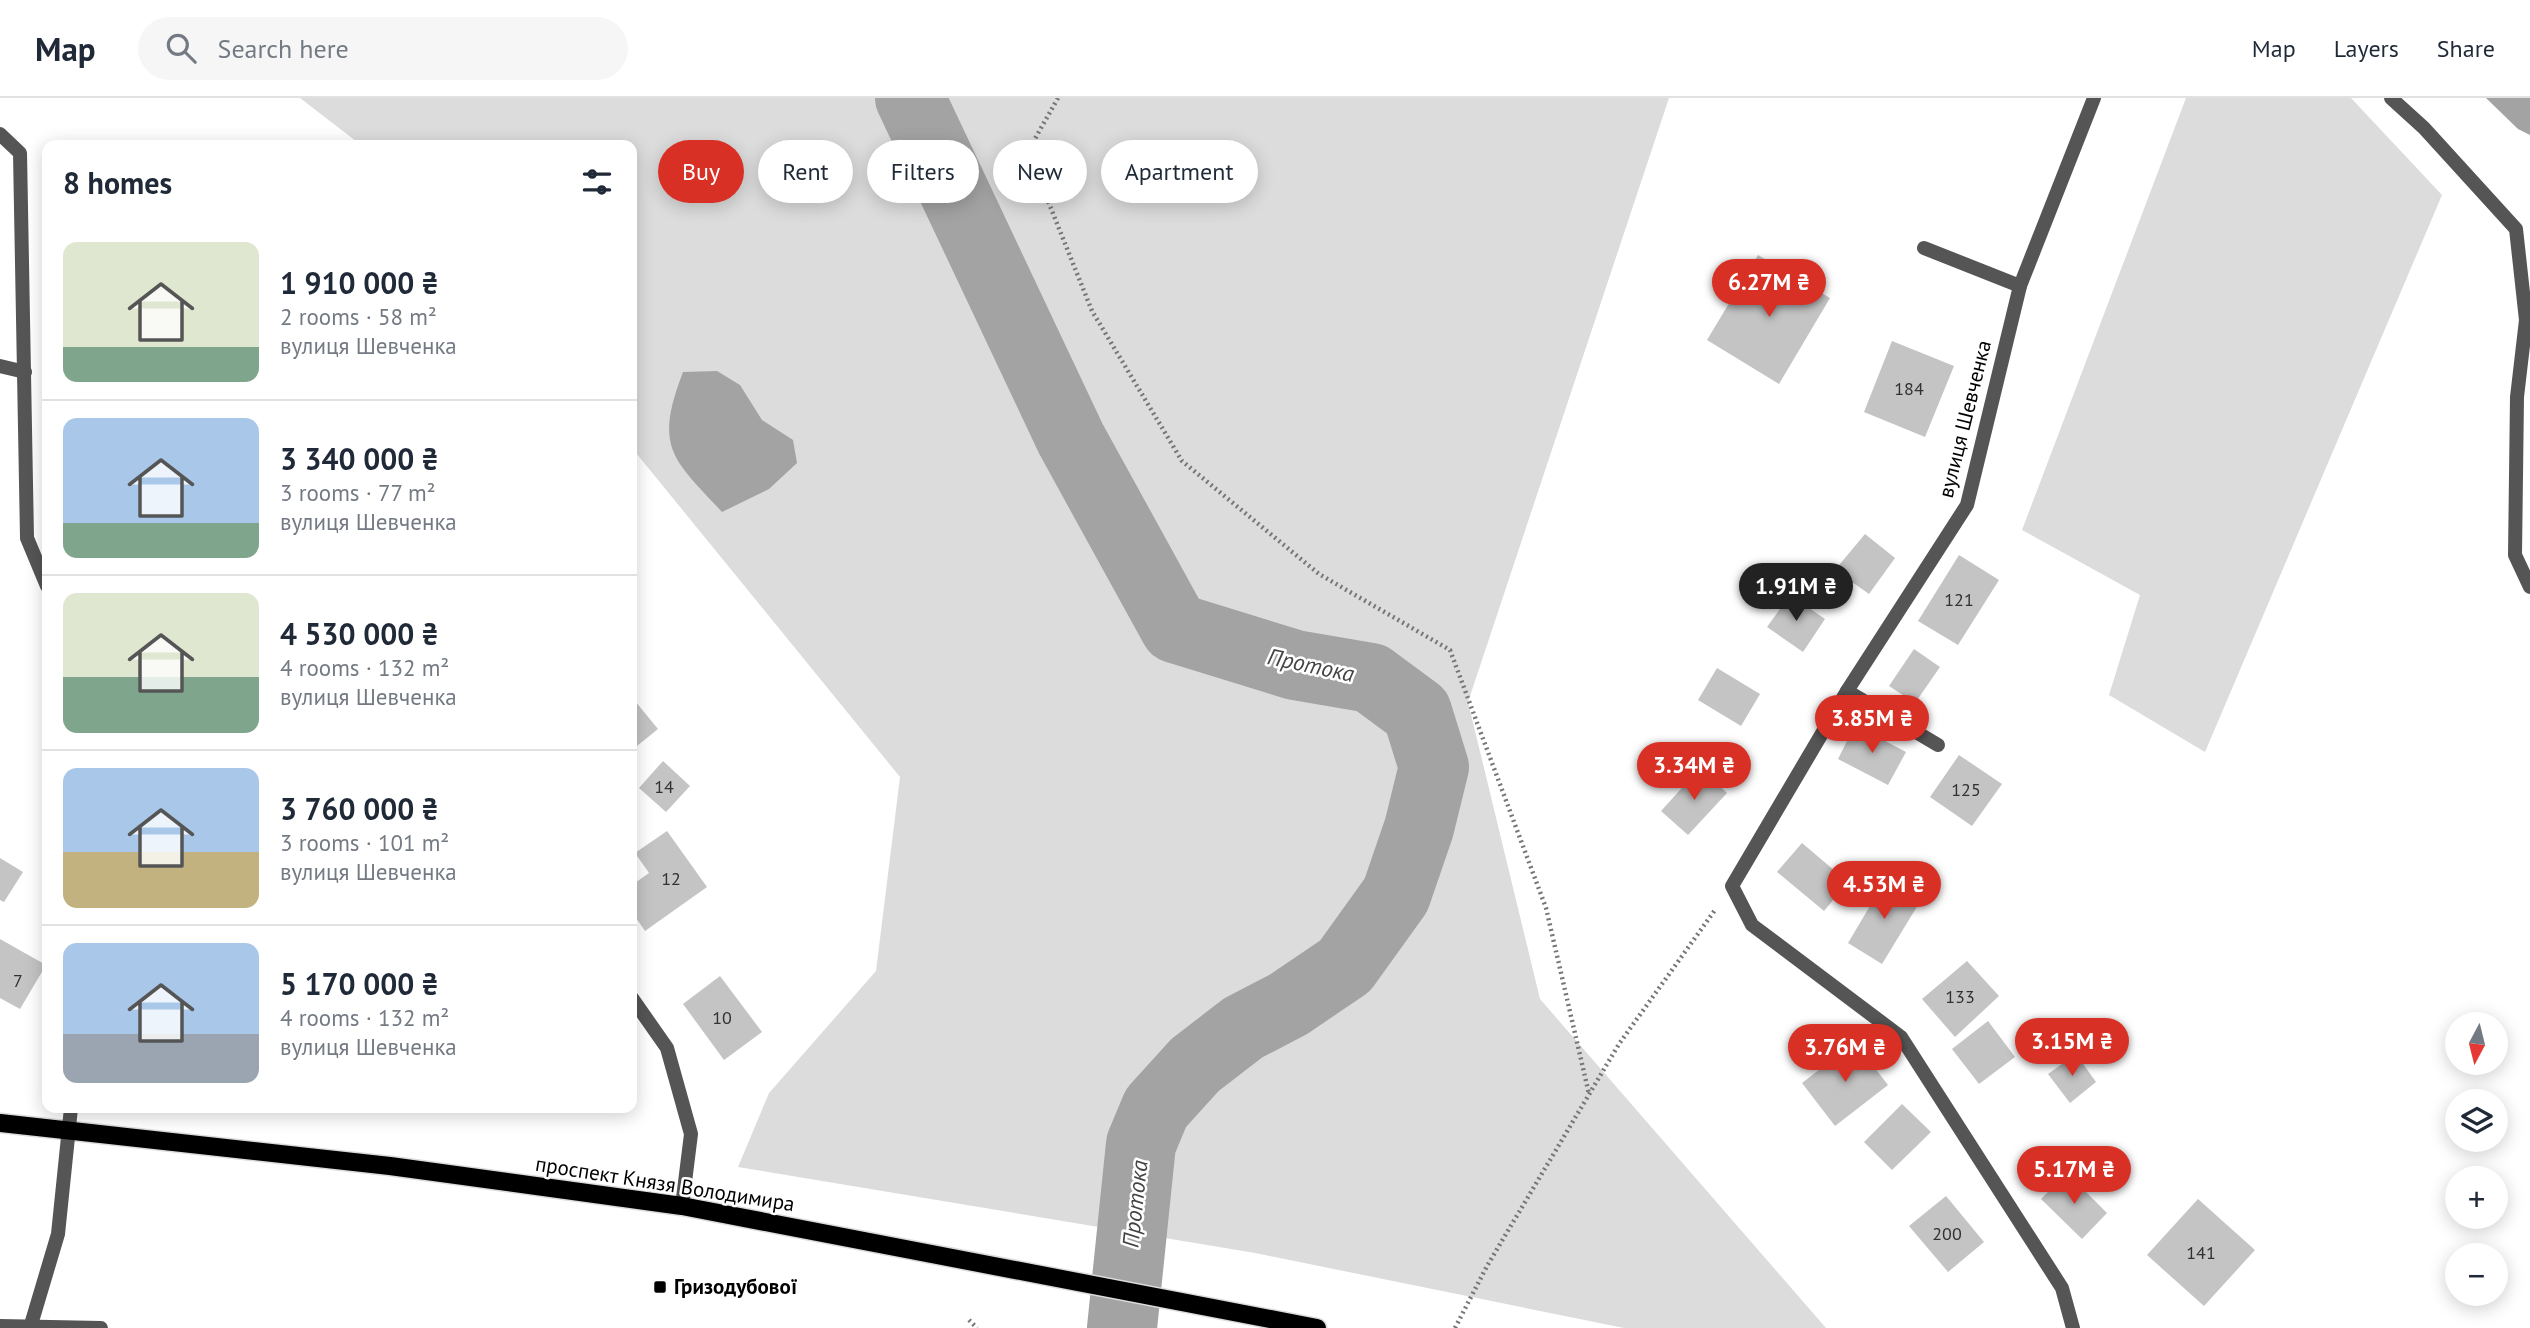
<!DOCTYPE html>
<meta charset="utf-8">
<style>
:root{--surface:#fff;--page:#f6f6f7;--text:#1f2937;--muted:#747a83;--line:#e0e1e3;--accent:#d93025}
body{margin:0;font-family:"PT Sans",sans-serif;background:var(--page);color:var(--text);height:100vh;display:flex;flex-direction:column;font-size:26px;white-space:nowrap}
*{box-sizing:border-box;margin:0}
p{font-size:23px;color:var(--muted)}
.icon{flex:none;width:38px;height:38px;fill:none;stroke:currentColor;stroke-width:2;stroke-linecap:round;stroke-linejoin:round}
.map{position:relative;flex:1;overflow:hidden}
.drawer{position:absolute;left:42px;top:42px;width:595px;height:973px;display:flex;flex-direction:column;background:var(--surface);border-radius:14px;box-shadow:0 4px 18px #0003}
.drawer>*{flex:none}
.top-card{position:absolute;left:658px;top:42px;width:665px;height:63px;display:flex;gap:14px}
.needle{width:46px;rotate:187deg}
.buttons{position:absolute;left:2445px;top:914px;display:grid;gap:14px}
.buttons a{display:grid;place-items:center;width:63px;height:63px;border-radius:50%;background:var(--surface);box-shadow:0 4px 18px #0003;font-size:35px}
.price{position:absolute;translate:-50% -60px;padding:0 16px;border-radius:24px;background:var(--accent);color:#fff;font-size:23px;line-height:46px;filter:drop-shadow(0 2px 4px #0008)}
.price::after{content:'';position:absolute;left:50%;top:42px;width:21px;height:16px;margin-left:-10px;background:inherit;clip-path:polygon(0 0,100% 0,50% 100%)}
.price.current{background:#222;color:#fff}
ul{padding:0;list-style:none}
li{display:flex;align-items:center;gap:21px;height:175px;padding:0 21px}
li+li{border-top:2px solid var(--line)}
li span{display:grid;place-items:center;flex:none;width:196px;height:140px;border-radius:14px;color:#555}
li>.icon{margin-inline-start:auto}
span .icon{width:84px;height:84px;fill:#fffc;stroke-width:1}
li b{font-size:30px}
h2{display:flex;justify-content:space-between;align-items:center;height:84px;padding:0 21px;font-size:30px}
.pill{padding:0 24px;border-radius:32px;background:var(--surface);box-shadow:0 4px 18px #0003;font-size:24px;line-height:63px}
.pill.current{background:var(--accent);color:#fff}
header{display:flex;align-items:center;gap:42px;box-sizing:border-box;height:98px;padding:0 35px;background:var(--surface);border-bottom:2px solid var(--line)}
header strong{font-size:33px}
nav{display:flex;gap:38px;margin-inline-start:auto;font-size:24px}
.search{width:490px;height:63px;background:var(--page);display:flex;align-items:center;gap:18px;box-sizing:border-box;padding:0 24px;border-radius:38px;color:var(--muted);font-size:26px}
.map>svg:first-child{display:block}
</style>
<header>
<strong>Map</strong>
<div class="search"><svg class="icon" aria-label="search" viewBox="0 0 24 24"><circle cx="10" cy="10" r="6"/><path d="M15 15l6 6"/></svg>Search here</div>
<nav><a>Map</a><a>Layers</a><a>Share</a></nav>
</header>
<div class="map">
<svg width="2530" height="1230" viewBox="0 0 2530 1230">
<rect width="100%" height="100%" fill="#fff"/>
<!-- green -->
<g fill="#dcdcdc">
<path d="M 300,0 L 1669,0 L 1468,604 L 1540,901 L 1826,1230 L 1624,1230 L 1255,1155 L 738,1069 L 769,995 L 876,873 L 900,679 L 632,350 L 632,47 L 361,47 Z"/>
<path d="M 2186,0 L 2351,0 L 2442,97 L 2205,654 L 2109,597 L 2140,497 L 2022,432 Z"/>
</g>
<!-- water -->
<g fill="#a3a3a3">
<path d="M 2486,0 L 2530,0 L 2530,37 L 2518,31 Z"/>
<path d="M 717,273 L 740,287 L 762,322 L 793,342 L 797,365 L 769,391 L 722,414 C 672,360 654,350 683,274 Z"/>
</g>
<g fill="none" stroke-linecap="round" stroke-linejoin="round">
<!-- river -->
<path stroke="#a3a3a3" stroke-width="70" d="M 910,0 L 1071,341 L 1175,530 L 1295,567 L 1371,580 L 1417,614 L 1434,669 L 1419,730 L 1396,797 L 1345,868 L 1289,906 L 1243,930 L 1195,967 L 1156,1010 L 1141,1046 L 1122,1230"/>
</g>
<!-- building -->
<g fill="#c4c4c4">
<path d="M 1758,157 L 1830,200 L 1779,286 L 1707,242 Z"/>
<path d="M 1892,243 L 1954,268 L 1925,339 L 1864,314 Z"/>
<path d="M 1865,436 L 1895,460 L 1869,496 L 1835,472 Z"/>
<path d="M 1959,457 L 1999,482 L 1958,547 L 1918,523 Z"/>
<path d="M 1790,497 L 1825,521 L 1803,554 L 1767,529 Z"/>
<path d="M 1914,551 L 1940,569 L 1915,605 L 1889,588 Z"/>
<path d="M 1717,570 L 1760,596 L 1741,628 L 1698,602 Z"/>
<path d="M 635,603 L 658,631 L 632,652 L 632,605 Z"/>
<path d="M 1855,627 L 1906,654 L 1888,687 L 1838,661 Z"/>
<path d="M 1959,657 L 2002,686 L 1972,728 L 1930,699 Z"/>
<path d="M 663,663 L 690,688 L 666,714 L 639,690 Z"/>
<path d="M 1700,670 L 1727,695 L 1688,737 L 1661,713 Z"/>
<path d="M 667,733 L 707,789 L 645,833 L 632,814 L 632,787 L 649,775 L 635,755 Z"/>
<path d="M 1802,745 L 1848,784 L 1824,813 L 1777,774 Z"/>
<path d="M 0,760 L 23,774 L 4,804 L 0,802 Z"/>
<path d="M 1886,781 L 1921,802 L 1882,866 L 1848,845 Z"/>
<path d="M 0,841 L 46,867 L 20,911 L 0,900 Z"/>
<path d="M 1967,863 L 1999,898 L 1955,939 L 1922,901 Z"/>
<path d="M 720,878 L 762,934 L 724,962 L 683,906 Z"/>
<path d="M 1988,923 L 2015,959 L 1979,986 L 1952,951 Z"/>
<path d="M 1855,944 L 1888,987 L 1835,1028 L 1802,985 Z"/>
<path d="M 2076,956 L 2096,984 L 2070,1005 L 2048,976 Z"/>
<path d="M 1902,1006 L 1931,1034 L 1892,1072 L 1864,1044 Z"/>
<path d="M 2067,1075 L 2107,1115 L 2082,1141 L 2041,1101 Z"/>
<path d="M 1946,1098 L 1984,1144 L 1948,1174 L 1909,1128 Z"/>
<path d="M 2198,1101 L 2255,1152 L 2204,1208 L 2147,1157 Z"/>
</g>
<g fill="none" stroke-linecap="round" stroke-linejoin="round">
<!-- primary casing -->
<g stroke="#dbdbdb" stroke-width="21">
<path id="primary" d="M 0,1025 L 390,1068 L 682,1108 L 1317,1230"/>
</g>
<!-- path -->
<g stroke="#777" stroke-width="4.5" stroke-dasharray="2 3.5" stroke-linecap="butt">
<path d="M 1058,0 L 1028,53 L 1092,213 L 1182,363 L 1319,476 L 1450,552 L 1546,810 L 1589,996"/>
<path d="M 969,1222 L 977,1230"/>
<path d="M 1455,1230 L 1487,1168 L 1619,946 L 1715,812"/>
</g>
<!-- service -->
<g stroke="#555" stroke-width="14">
<path d="M 1924,150 L 2020,188"/>
<path d="M 0,268 L 25,274"/>
<path d="M 1847,593 L 1938,647"/>
</g>
<!-- minor -->
<g stroke="#555" stroke-width="14">
<path d="M 2391,0 L 2424,30 L 2516,131 L 2526,222 L 2517,299 L 2515,457 L 2530,489"/>
<path d="M 0,36 L 20,55 L 27,440 L 47,488"/>
<path d="M 632,900 L 667,950 L 691,1036 L 682,1108"/>
<path d="M 0,1228 L 101,1230"/>
<path d="M 30,1230 L 58,1136 L 71,1010"/>
<path d="M 2073,1230 L 2062,1190 L 1901,939 L 1752,827 L 1732,788 L 1847,593 L 1967,407 L 2020,188 L 2094,0"/>
</g>
<!-- primary -->
<use href="#primary" stroke="#000" stroke-width="18"/>
</g>
<!-- markers -->
<rect fill="#000" stroke="#fff" stroke-width="2.5" x="653" y="1182" width="14" height="14" rx="3.5"/>
<g text-anchor="middle" stroke-width="5" stroke-linejoin="round" paint-order="stroke">
<!-- number labels -->
<g font-size="18" fill="#313131">
<text x="1909" y="297">184</text>
<text x="1959" y="508">121</text>
<text x="664" y="695">14</text>
<text x="1966" y="698">125</text>
<text x="671" y="787">12</text>
<text x="18" y="889">7</text>
<text x="1960" y="905">133</text>
<text x="722" y="926">10</text>
<text x="1947" y="1142">200</text>
<text x="2201" y="1161">141</text>
</g>
<!-- street labels -->
<g font-size="21" fill="#000" stroke="#fff">
<text transform="translate(1965 321) rotate(-76)" y="7">вулиця Шевченка</text>
<text transform="translate(665 1086) rotate(9)" y="7">проспект Князя Володимира</text>
</g>
<!-- poi labels -->
<g font-size="21" font-weight="bold" fill="#000" stroke="#fff" text-anchor="start">
<text x="674" y="1196">Гризодубової</text>
</g>
<!-- water labels -->
<g font-size="23" font-style="italic" fill="#444" stroke="#fff">
<text transform="translate(1311 567) rotate(12)" y="8">Протока</text>
<text transform="translate(1135 1106) rotate(-84)" y="8">Протока</text>
</g>
</g>
</svg>
<div class="buttons">
<a><svg class="needle" viewBox="-14 -14 28 28"><path d="M0-13l5 13h-10z" fill="#e53935"/><path d="M0 13l5-13h-10z" fill="#747a83"/></svg></a>
<a><svg class="icon" aria-label="layers" viewBox="0 0 24 24"><path d="M12 4l9 5-9 5-9-5zM3 14l9 5 9-5"/></svg></a>
<a>+</a>
<a>−</a>
</div>
<b class="price" style="left:1769px;top:221px">6.27M ₴</b>
<b class="price current" style="left:1796px;top:525px">1.91M ₴</b>
<b class="price" style="left:1872px;top:657px">3.85M ₴</b>
<b class="price" style="left:1694px;top:704px">3.34M ₴</b>
<b class="price" style="left:1884px;top:823px">4.53M ₴</b>
<b class="price" style="left:2072px;top:980px">3.15M ₴</b>
<b class="price" style="left:1845px;top:986px">3.76M ₴</b>
<b class="price" style="left:2074px;top:1108px">5.17M ₴</b>
<div class="top-card">
<a class="pill current">Buy</a>
<a class="pill">Rent</a>
<a class="pill">Filters</a>
<a class="pill">New</a>
<a class="pill">Apartment</a>
</div>
<section class="drawer">
<h2>8 homes<svg class="icon" aria-label="filters" viewBox="0 0 24 24"><path d="M4 7h16M4 17h16"/><circle cx="9" cy="7" r="2"/><circle cx="15" cy="17" r="2"/></svg></h2>
<ul>
<li><span style="background:linear-gradient(#dfe7d0 75%,#7fa58c 0)"><svg class="icon" aria-label="home" viewBox="0 0 24 24"><path d="M3 11l9-7 9 7M6 9v11h12V9"/></svg></span><div><b>1 910 000 ₴</b><p>2 rooms · 58 m²</p><p>вулиця Шевченка</p></div></li>
<li><span style="background:linear-gradient(#a9c7e8 75%,#7fa58c 0)"><svg class="icon" aria-label="home" viewBox="0 0 24 24"><path d="M3 11l9-7 9 7M6 9v11h12V9"/></svg></span><div><b>3 340 000 ₴</b><p>3 rooms · 77 m²</p><p>вулиця Шевченка</p></div></li>
<li><span style="background:linear-gradient(#dfe7d0 60%,#7fa58c 0)"><svg class="icon" aria-label="home" viewBox="0 0 24 24"><path d="M3 11l9-7 9 7M6 9v11h12V9"/></svg></span><div><b>4 530 000 ₴</b><p>4 rooms · 132 m²</p><p>вулиця Шевченка</p></div></li>
<li><span style="background:linear-gradient(#a9c7e8 60%,#c2b280 0)"><svg class="icon" aria-label="home" viewBox="0 0 24 24"><path d="M3 11l9-7 9 7M6 9v11h12V9"/></svg></span><div><b>3 760 000 ₴</b><p>3 rooms · 101 m²</p><p>вулиця Шевченка</p></div></li>
<li><span style="background:linear-gradient(#a9c7e8 65%,#9aa5b1 0)"><svg class="icon" aria-label="home" viewBox="0 0 24 24"><path d="M3 11l9-7 9 7M6 9v11h12V9"/></svg></span><div><b>5 170 000 ₴</b><p>4 rooms · 132 m²</p><p>вулиця Шевченка</p></div></li>
</ul>
</section>
</div>
